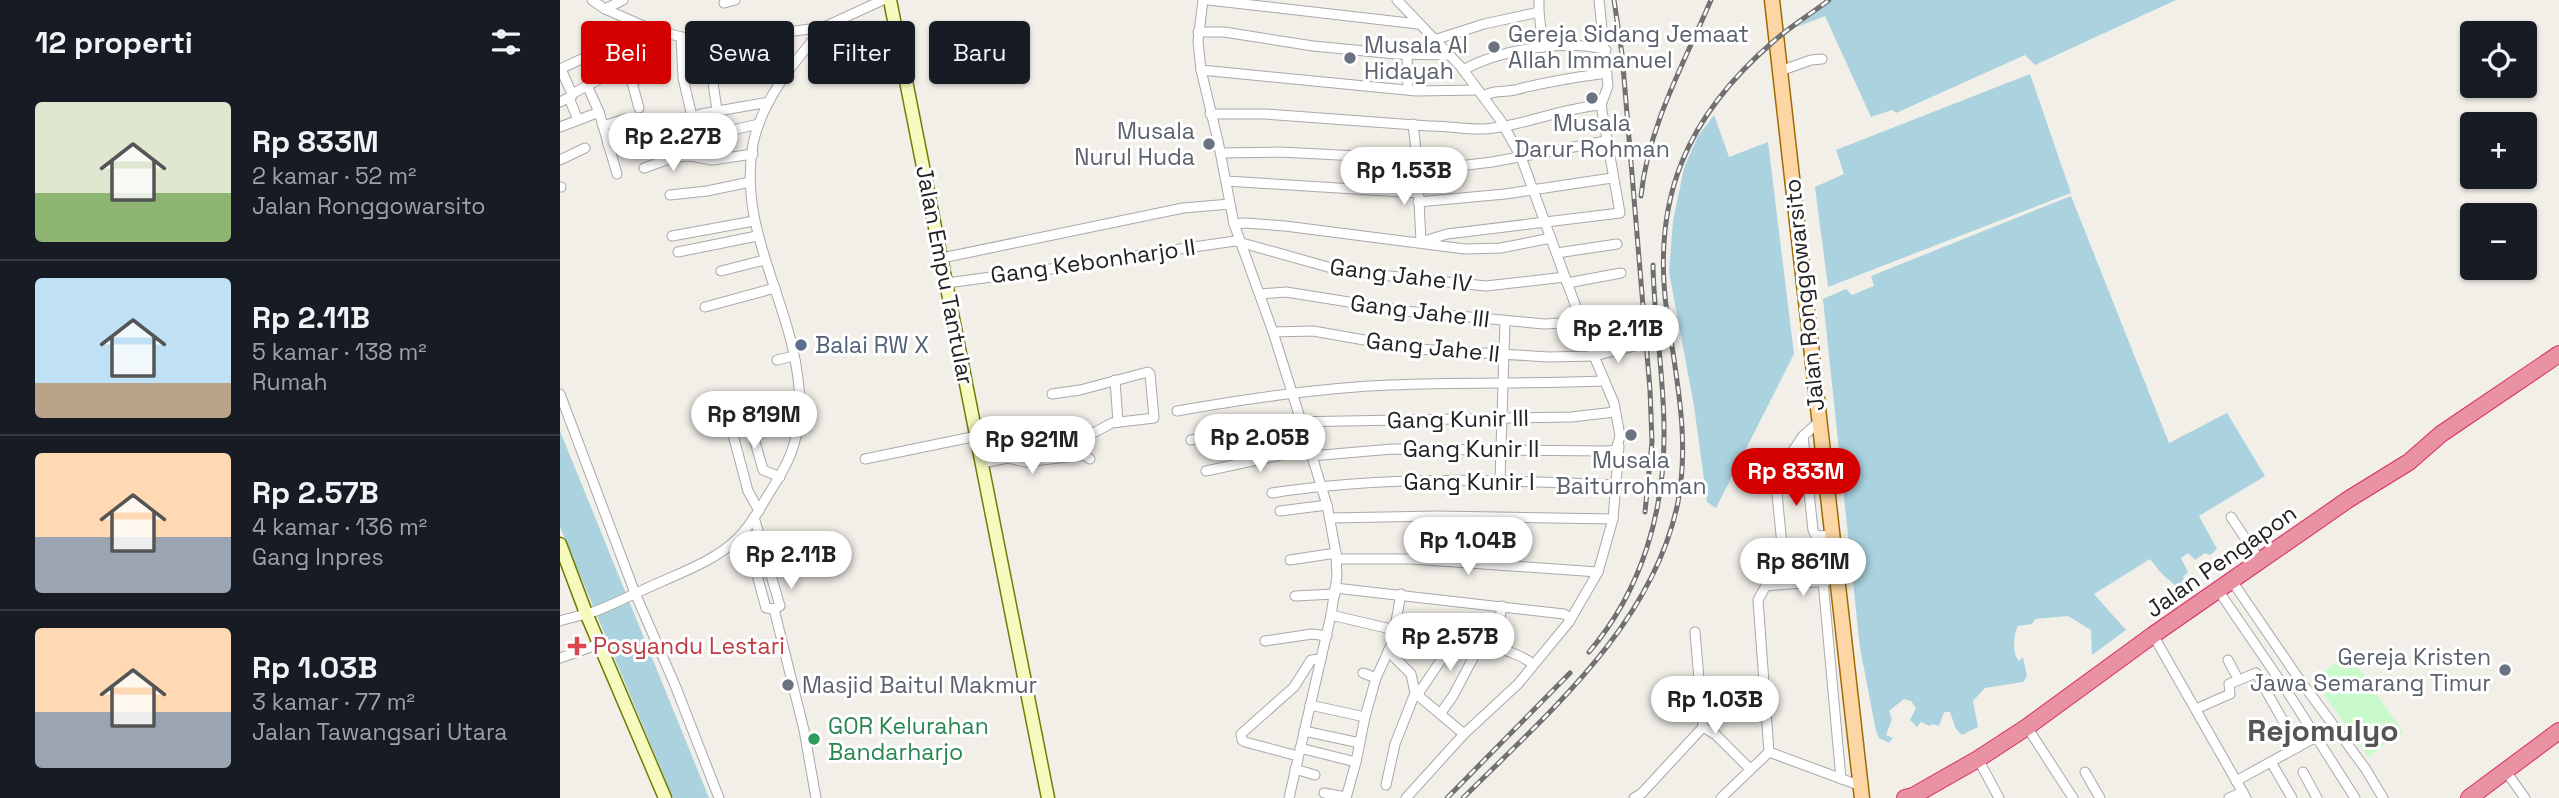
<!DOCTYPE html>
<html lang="id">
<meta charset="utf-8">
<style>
:root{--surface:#171b24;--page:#242831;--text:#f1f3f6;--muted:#9ea1a6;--line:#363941;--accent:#d40000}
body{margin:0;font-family:"Space Grotesk",sans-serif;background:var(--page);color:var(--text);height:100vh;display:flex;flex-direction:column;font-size:26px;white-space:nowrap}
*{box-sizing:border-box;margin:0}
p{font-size:23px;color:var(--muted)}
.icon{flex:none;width:38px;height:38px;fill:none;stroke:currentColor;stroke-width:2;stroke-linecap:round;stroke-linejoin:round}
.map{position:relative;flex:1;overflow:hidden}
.details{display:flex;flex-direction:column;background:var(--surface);width:560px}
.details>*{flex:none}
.guide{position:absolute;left:21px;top:21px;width:665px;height:63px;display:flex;gap:14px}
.controls{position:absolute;left:1900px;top:21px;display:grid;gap:14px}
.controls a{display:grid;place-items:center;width:77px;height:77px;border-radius:7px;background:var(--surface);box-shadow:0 2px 5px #0004;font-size:35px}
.price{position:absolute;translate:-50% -60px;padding:0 16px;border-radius:24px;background:#fff;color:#222;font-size:23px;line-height:46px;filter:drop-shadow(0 2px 4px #0008)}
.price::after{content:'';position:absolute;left:50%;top:42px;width:21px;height:16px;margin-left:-10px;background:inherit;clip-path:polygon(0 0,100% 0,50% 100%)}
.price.selected{background:var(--accent);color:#fff}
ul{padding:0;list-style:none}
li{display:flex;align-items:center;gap:21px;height:175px;padding:0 35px}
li+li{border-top:2px solid var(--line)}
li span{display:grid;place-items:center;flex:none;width:196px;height:140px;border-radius:7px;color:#555}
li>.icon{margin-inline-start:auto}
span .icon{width:84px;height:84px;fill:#fffc;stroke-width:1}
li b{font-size:30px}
h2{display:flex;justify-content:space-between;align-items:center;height:84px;padding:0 35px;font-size:30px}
.chip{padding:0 24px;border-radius:7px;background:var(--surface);box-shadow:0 2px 5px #0004;font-size:24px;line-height:63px}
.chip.selected{background:var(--accent);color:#fff}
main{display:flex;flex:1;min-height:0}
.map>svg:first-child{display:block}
</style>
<main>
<section class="details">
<h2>12 properti<svg class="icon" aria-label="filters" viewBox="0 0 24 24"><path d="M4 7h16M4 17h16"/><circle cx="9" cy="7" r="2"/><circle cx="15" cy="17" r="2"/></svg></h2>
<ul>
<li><span style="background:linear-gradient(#dfe7d0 65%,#8fb573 0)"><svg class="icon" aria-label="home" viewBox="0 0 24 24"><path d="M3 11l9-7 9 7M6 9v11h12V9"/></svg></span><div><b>Rp 833M</b><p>2 kamar · 52 m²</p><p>Jalan Ronggowarsito</p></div></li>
<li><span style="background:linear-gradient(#bfe0f5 75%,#b9a48a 0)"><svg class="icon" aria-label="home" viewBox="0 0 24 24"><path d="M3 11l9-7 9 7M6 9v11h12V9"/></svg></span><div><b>Rp 2.11B</b><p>5 kamar · 138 m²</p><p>Rumah</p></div></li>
<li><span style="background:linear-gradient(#ffd9b3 60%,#9aa5b1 0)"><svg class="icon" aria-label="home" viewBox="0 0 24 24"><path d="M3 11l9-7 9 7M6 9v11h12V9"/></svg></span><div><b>Rp 2.57B</b><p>4 kamar · 136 m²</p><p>Gang Inpres</p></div></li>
<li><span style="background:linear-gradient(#ffd9b3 60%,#9aa5b1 0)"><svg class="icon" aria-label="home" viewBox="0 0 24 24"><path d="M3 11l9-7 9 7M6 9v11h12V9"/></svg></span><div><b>Rp 1.03B</b><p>3 kamar · 77 m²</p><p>Jalan Tawangsari Utara</p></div></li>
</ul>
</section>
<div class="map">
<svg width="1999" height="798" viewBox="0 0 1999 798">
<rect width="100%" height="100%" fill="#f2efe9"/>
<!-- park -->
<path fill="#c8facc" d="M 1789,654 L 1843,732 L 1808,757 L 1753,679 Z"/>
<!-- water -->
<g fill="#aad3df">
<path d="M 1273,0 L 1616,0 L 1475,65 L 1465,55 L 1336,113 L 1332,110 L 1311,117 L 1265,16 L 1237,27 Z"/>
<path d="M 1470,74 L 1511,193 L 1268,287 L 1255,187 L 1284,174 L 1276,150 Z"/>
<path d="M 1154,115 L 1169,157 L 1208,142 L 1234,354 L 1156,508 L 1147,502 L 1134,406 L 1109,272 L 1113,221 L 1124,168 L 1138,136 Z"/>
<path d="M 1511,196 L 1609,443 L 1667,413 L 1705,476 L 1639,516 L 1657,549 L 1650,555 L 1645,553 L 1635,560 L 1628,553 L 1621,558 L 1628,572 L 1623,577 L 1626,583 L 1618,588 L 1601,573 L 1590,559 L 1534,594 L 1566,630 L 1532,655 L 1531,630 L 1508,616 L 1475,619 L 1472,624 L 1458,626 C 1453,635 1452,653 1459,661 L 1463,657 L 1467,676 L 1463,682 L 1425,688 L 1413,701 L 1418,727 L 1402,735 L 1396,729 L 1390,712 L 1384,712 L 1379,726 L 1372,724 L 1370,726 L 1361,722 L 1357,727 L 1350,720 L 1356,708 L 1351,701 L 1344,699 L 1329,711 L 1332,719 L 1326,735 L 1333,738 L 1329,743 L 1319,738 L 1316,731 L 1300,648 L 1263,299 L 1286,289 L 1292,295 L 1314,286 L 1311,276 Z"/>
<path d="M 0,431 L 149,798 L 113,798 L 0,527 Z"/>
</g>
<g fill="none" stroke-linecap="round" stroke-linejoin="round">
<!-- street casing -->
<g stroke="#a9a9a9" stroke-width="11">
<g id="street">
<path d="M 32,0 L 45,9 L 93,30 L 147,43 L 264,27 L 323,0"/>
<path d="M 643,0 L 638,41 L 641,70 L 658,141 L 674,224 L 713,332 L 746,437 L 767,505 L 776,553 L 777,576 L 771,615 L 729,798"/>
<path d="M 648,0 L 858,24"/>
<path d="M 164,3 L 175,0"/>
<path d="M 45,9 L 63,0"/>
<path d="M 979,12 L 983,47"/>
<path d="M 638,32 L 664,32 L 753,46 L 836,54 L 889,55"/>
<path d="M 121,38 L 123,78 L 137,138 L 199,124"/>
<path d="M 874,40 L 924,24 L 979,12 L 979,0"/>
<path d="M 147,43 L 157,110"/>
<path d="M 847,55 L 848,89"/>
<path d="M 0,69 L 52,45 L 84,26"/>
<path d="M 1,69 L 12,94"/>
<path d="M 641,70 L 856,91 L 918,90"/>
<path d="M 903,70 C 941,49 1005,39 1046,50"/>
<path d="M 1220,71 L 1251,60 L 1262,59"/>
<path d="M 71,81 L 93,76"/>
<path d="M 27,85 L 39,112 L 57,174"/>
<path d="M 923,96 C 936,89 941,93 955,90 C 985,82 1016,77 1047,73"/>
<path d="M 9,98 L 18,120"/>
<path d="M 0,102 L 12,96 L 12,94 L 47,75"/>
<path d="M 79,108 L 65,57 L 84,51 L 81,27"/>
<path d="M 650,114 L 705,114 L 869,126 C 891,125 911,132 934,128 C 970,123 1004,108 1041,105"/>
<path d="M 43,126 L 65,119"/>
<path d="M 0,127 L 39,112"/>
<path d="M 48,145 L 141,114 L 209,102"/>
<path d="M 661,153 L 720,152 L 857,159 L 853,124"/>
<path d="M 857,159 L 861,242 L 887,234 L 1060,213 L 1041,105 L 1048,86 L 1039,0"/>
<path d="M 0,160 L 25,148"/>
<path d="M 84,168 L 115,157 L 130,156 L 152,160 L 193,154"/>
<path d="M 858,171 L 932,162 L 1046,141"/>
<path d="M 666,181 L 858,193"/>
<path d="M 0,187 L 1,187"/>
<path d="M 110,195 L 147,191 L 190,182"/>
<path d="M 858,202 L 945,194 L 1052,178"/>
<path d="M 674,224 L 685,223 L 725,226 L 905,249 L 941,248 L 991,238"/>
<path d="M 112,236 L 194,221"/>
<path d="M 118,252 L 197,236"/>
<path d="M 997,253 L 1057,244"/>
<path d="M 382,258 L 623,208 L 670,204"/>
<path d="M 161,271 L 204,260"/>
<path d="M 387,283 L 549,261 L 579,255 L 675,241 L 768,267 L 830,276 L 926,286 L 1005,277"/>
<path d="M 1007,283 L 1061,273"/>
<path d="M 700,294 L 726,292 L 845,311 L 984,324 L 1021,322 L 1072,314"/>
<path d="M 145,307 L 215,288"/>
<path d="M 713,332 L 753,331 L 856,349 L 989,357 L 1034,356 L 1075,346"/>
<path d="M 217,360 L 234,356"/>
<path d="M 555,380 L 558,422"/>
<path d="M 0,394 L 75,593 L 115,685 L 159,798"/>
<path d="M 164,401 L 188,491 L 199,511"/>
<path d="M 617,411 C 687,399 758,388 830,385 C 901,382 973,384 1044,381"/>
<path d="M 188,417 L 203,470 L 220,477"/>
<path d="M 1243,436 L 1253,530 L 1256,536 L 1273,535"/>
<path d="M 631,440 L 730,422 L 1011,417 L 1055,412"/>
<path d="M 751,456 L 832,449 L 1047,451 L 1056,450 L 1060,436 L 1054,403 L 1034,356 L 961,157 L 941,121 L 901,67 L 837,0"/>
<path d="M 448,458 L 481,442 L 535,432 L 552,423 L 594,418 L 590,374 L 588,372 L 520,390 L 492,394"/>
<path d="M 305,459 L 417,436"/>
<path d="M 422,463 L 448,458 L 465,462 L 524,455 L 530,459"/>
<path d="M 646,471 L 749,449"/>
<path d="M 940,480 L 945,321"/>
<path d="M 712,493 C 826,475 943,480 1058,485"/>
<path d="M 720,511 L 767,505"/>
<path d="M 194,517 L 220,606 L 214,609"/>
<path d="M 1671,517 L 1701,562"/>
<path d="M 770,518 L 877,516 L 1053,519"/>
<path d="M 776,559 L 852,559 L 1038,572"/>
<path d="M 730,560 L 776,553"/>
<path d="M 194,564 L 206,608 L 214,609"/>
<path d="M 1263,581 L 1281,779"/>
<path d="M 1672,581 L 1737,676 L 1805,768 L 1823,798"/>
<path d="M 1206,586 L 1267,581"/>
<path d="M 775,588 L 1004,614 L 1009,617 L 1009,622"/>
<path d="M 1658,590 L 1725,688 L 1795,798"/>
<path d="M 735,596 L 775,594"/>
<path d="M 214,609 L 244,730 L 256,798"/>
<path d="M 771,615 L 835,630"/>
<path d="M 0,621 C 12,617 24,615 36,611 C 59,602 81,590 103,581 C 128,570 158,558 177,539 C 188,528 197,514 205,500 C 216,482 228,465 234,444 C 244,414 239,375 232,345 C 215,276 180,217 193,144 C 202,99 235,61 264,27"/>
<path d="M 888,628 C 913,646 947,645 973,664"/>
<path d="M 1593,635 L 1686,798"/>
<path d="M 705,641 L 752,634 L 767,636"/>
<path d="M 925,645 L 929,632 L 939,624 L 942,606"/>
<path d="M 828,651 L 851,674 L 855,693"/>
<path d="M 0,658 L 39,644"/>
<path d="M 1668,660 L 1678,679"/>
<path d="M 803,673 L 816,678"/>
<path d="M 858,694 L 898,635"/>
<path d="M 750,705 L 805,717"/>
<path d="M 1636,709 L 1670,694 L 1669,684 L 1696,673 L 1738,747"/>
<path d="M 880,714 L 893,696 L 921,643"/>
<path d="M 1143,727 L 1156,735 L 1190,769"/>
<path d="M 1467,727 L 1513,798"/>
<path d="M 744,731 L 800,743"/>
<path d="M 740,748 L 796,762"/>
<path d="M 1209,752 L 1301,786"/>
<path d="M 738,756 L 685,742 L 682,740 L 681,734 L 734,687 L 751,660 L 761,659"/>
<path d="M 1418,759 L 1439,798"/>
<path d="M 1711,762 L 1732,798"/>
<path d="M 735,769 L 755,775"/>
<path d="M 1945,770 L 1965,798"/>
<path d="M 1525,772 L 1540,798"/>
<path d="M 1743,772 L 1757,798"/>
<path d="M 1676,781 L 1756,737"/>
<path d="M 826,785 L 835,744 L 855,693 L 904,734"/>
<path d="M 764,793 L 786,797"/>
<path d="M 786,798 L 796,762 L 805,717 L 816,678 L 832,643 L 841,594"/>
<path d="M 846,798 L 904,734 L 958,684 L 1009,622 L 1038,572 L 1053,519 L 1059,446"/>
<path d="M 1074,798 L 1082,793 L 1143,727 L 1135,632"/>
<path d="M 1161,798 L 1209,752 L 1198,600 L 1223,555 L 1217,494 L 1219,471 L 1243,436 L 1259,422"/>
<path d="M 1669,798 L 1683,792"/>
</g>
</g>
<!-- secondary casing -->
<g stroke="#707d05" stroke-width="15">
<g id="secondary">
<path d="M 330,0 L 488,798"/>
<path d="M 0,544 L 26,613 L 105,798"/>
</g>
</g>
<!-- primary casing -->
<g stroke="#a06b00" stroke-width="17">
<path id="primary" d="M 1212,0 L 1302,798"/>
</g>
<!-- highway casing -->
<g stroke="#dc2a67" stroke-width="18">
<g id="highway">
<path d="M 1345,798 L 1353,796 L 1418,759 L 1467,727 L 1593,635 L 1789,499 L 1849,462 L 1881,434 L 1999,354"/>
<path d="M 1909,798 L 1999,731"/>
</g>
</g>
<!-- street -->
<use href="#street" stroke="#fff" stroke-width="9"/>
<!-- secondary -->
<use href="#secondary" stroke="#f7fabf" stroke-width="12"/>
<!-- primary -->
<use href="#primary" stroke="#fcd6a4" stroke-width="14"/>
<!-- highway -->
<use href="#highway" stroke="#e892a2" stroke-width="16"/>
<!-- rail casing -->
<g stroke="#707070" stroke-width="5">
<g id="rail">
<path d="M 1054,0 L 1062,54 L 1090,390 L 1092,442 L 1085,512"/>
<path d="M 1081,196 C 1088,127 1124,63 1151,0"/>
<path d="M 1029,652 C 1082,590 1105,511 1104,430 C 1104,375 1094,320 1093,265"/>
<path d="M 887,798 L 1010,673"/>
<path d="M 903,798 C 987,714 1093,625 1118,502 C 1130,438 1116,377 1107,313 C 1091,198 1127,116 1214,41 C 1231,26 1251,14 1269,0"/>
</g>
</g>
<!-- rail -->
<use href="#rail" stroke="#fff" stroke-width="2.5" stroke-dasharray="8" stroke-linecap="butt"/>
</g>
<!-- markers -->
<g fill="#6b7280" stroke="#fff" stroke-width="2.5">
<circle cx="934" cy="47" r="7"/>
<circle cx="790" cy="58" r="7"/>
<circle cx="1032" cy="98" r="7"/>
<circle cx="649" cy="144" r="7"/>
<circle cx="1071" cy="435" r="7"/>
<circle cx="1945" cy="670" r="7"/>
<circle cx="228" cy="685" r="7"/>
</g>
<circle fill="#5c6f8a" stroke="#fff" stroke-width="2.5" cx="241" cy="345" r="7"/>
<path fill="#e0444e" stroke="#fff" stroke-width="2.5" d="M13.5 635.5h7v7h7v7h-7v7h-7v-7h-7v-7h7z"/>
<circle fill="#2e9e5b" stroke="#fff" stroke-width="2.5" cx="254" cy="739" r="7"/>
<g text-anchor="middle" stroke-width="6" stroke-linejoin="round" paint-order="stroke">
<!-- worship labels -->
<g font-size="23" fill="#5b616d" stroke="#fff" text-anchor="start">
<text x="948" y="42">Gereja Sidang Jemaat<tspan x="948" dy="26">Allah Immanuel</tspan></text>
<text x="804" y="53">Musala Al<tspan x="804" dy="26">Hidayah</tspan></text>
<text x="1032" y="131" text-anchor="middle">Musala<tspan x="1032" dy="26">Darur Rohman</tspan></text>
<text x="635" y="139" text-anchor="end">Musala<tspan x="635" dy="26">Nurul Huda</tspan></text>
<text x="1071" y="468" text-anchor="middle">Musala<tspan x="1071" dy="26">Baiturrohman</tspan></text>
<text x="1931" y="665" text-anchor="end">Gereja Kristen<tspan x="1931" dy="26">Jawa Semarang Timur</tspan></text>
<text x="242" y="693">Masjid Baitul Makmur</text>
</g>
<!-- street labels -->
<g font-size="23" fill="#222" stroke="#fff">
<text transform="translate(533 261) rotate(-8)" y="8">Gang Kebonharjo II</text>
<text transform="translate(385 275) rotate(79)" y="8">Jalan Empu Tantular</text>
<text transform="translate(841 275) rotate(7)" y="8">Gang Jahe IV</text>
<text transform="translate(1244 295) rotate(-96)" y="8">Jalan Ronggowarsito</text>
<text transform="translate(860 311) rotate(7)" y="8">Gang Jahe III</text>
<text transform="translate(873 347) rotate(6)" y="8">Gang Jahe II</text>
<text transform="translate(898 419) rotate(-1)" y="8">Gang Kunir III</text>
<text x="911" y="457">Gang Kunir II</text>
<text x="909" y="490">Gang Kunir I</text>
<text transform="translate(1661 561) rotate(-35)" y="8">Jalan Pengapon</text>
</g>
<!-- service labels -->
<g font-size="23" fill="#4e5e75" stroke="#fff" text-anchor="start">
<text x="255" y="353">Balai RW X</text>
</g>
<!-- health labels -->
<g font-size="23" fill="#be3a42" stroke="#fff" text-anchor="start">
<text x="33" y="654">Posyandu Lestari</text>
</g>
<!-- leisure labels -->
<g font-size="23" fill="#27864d" stroke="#fff" text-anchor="start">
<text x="268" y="734">GOR Kelurahan<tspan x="268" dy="26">Bandarharjo</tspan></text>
</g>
<!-- district labels -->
<g font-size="30" font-weight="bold" fill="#555" stroke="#fff">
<text x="1763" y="741">Rejomulyo</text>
</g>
</g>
</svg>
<div class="controls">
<a><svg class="icon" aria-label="locate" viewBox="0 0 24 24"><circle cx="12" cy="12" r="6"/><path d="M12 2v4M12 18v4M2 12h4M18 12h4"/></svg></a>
<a>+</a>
<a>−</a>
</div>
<b class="price" style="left:113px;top:173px">Rp 2.27B</b>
<b class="price" style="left:844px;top:207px">Rp 1.53B</b>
<b class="price" style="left:1058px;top:365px">Rp 2.11B</b>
<b class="price" style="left:194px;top:451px">Rp 819M</b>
<b class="price" style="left:700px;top:474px">Rp 2.05B</b>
<b class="price" style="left:472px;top:476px">Rp 921M</b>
<b class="price selected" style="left:1236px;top:508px">Rp 833M</b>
<b class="price" style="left:908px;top:577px">Rp 1.04B</b>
<b class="price" style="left:231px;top:591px">Rp 2.11B</b>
<b class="price" style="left:1243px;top:598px">Rp 861M</b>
<b class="price" style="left:890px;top:673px">Rp 2.57B</b>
<b class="price" style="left:1155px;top:736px">Rp 1.03B</b>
<div class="guide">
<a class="chip selected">Beli</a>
<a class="chip">Sewa</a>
<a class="chip">Filter</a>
<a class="chip">Baru</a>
</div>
</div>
</main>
